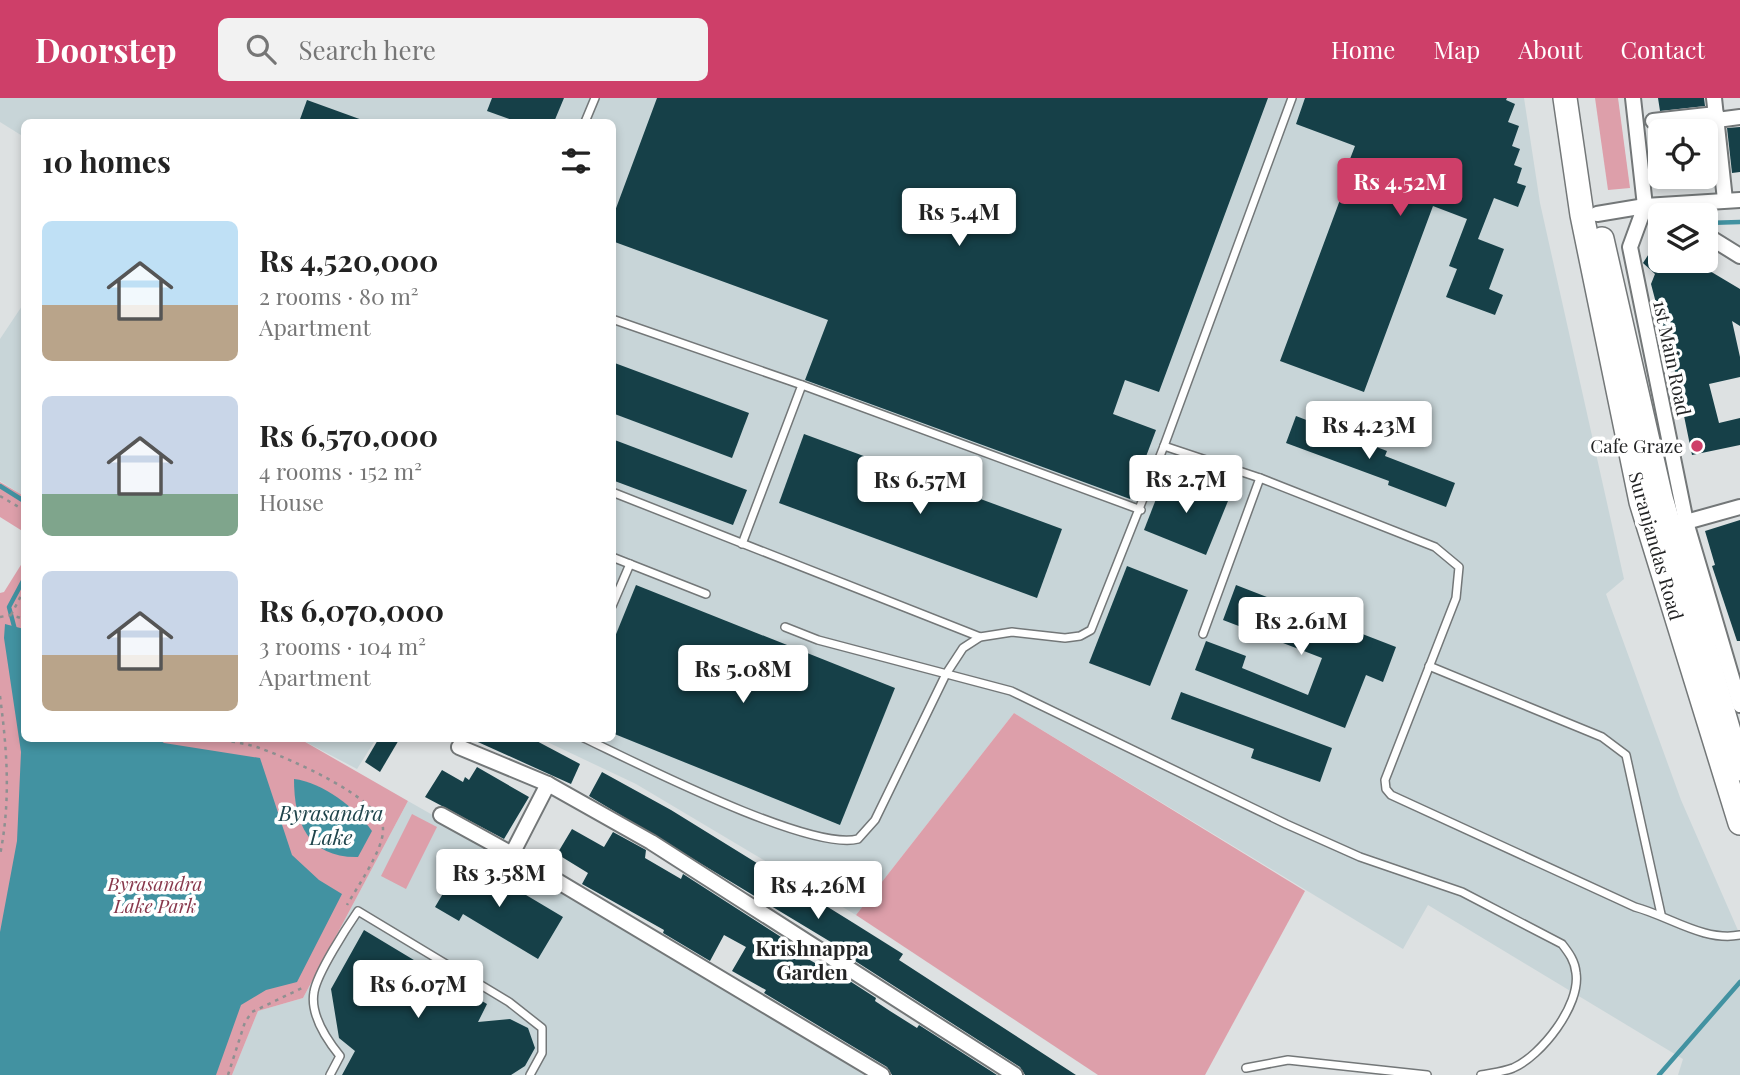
<!DOCTYPE html>
<meta charset="utf-8">
<style>
:root{--surface:#fff;--page:#f2f2f2;--text:#222;--muted:#767676;--accent:#ce3f69}
body{margin:0;font-family:"Playfair Display",serif;background:var(--page);color:var(--text);height:100vh;display:flex;flex-direction:column;font-size:26px;white-space:nowrap}
*{box-sizing:border-box;margin:0}
p{font-size:23px;color:var(--muted)}
.icon{flex:none;width:38px;height:38px;fill:none;stroke:currentColor;stroke-width:2;stroke-linecap:round;stroke-linejoin:round}
.map{position:relative;flex:1;overflow:hidden}
.side{position:absolute;left:21px;top:21px;width:595px;height:623px;display:flex;flex-direction:column;background:var(--surface);border-radius:10px;box-shadow:0 4px 10px #0003}
.side>*{flex:none}
.buttons{position:absolute;left:1648px;top:21px;display:grid;gap:14px}
.buttons a{display:grid;place-items:center;width:70px;height:70px;border-radius:10px;background:var(--surface);box-shadow:0 4px 10px #0003;font-size:35px}
.price{position:absolute;translate:-50% -60px;padding:0 16px;border-radius:7px;background:#fff;color:#222;font-size:23px;line-height:46px;filter:drop-shadow(0 2px 4px #0008)}
.price::after{content:'';position:absolute;left:50%;top:42px;width:21px;height:16px;margin-left:-10px;background:inherit;clip-path:polygon(0 0,100% 0,50% 100%)}
.price.current{background:var(--accent);color:#fff}
ul{padding:0;list-style:none}
li{display:flex;align-items:center;gap:21px;height:175px;padding:0 21px}
li span{display:grid;place-items:center;flex:none;width:196px;height:140px;border-radius:10px;color:#555}
li>.icon{margin-inline-start:auto}
span .icon{width:84px;height:84px;fill:#fffc;stroke-width:1}
li b{font-size:30px}
h2{display:flex;justify-content:space-between;align-items:center;height:84px;padding:0 21px;font-size:30px}
header{display:flex;align-items:center;gap:42px;box-sizing:border-box;height:98px;padding:0 35px;background:var(--accent);color:#fff}
header strong{font-size:33px}
nav{display:flex;gap:38px;margin-inline-start:auto;font-size:24px}
.search{width:490px;height:63px;background:var(--page);display:flex;align-items:center;gap:18px;box-sizing:border-box;padding:0 24px;border-radius:10px;color:var(--muted);font-size:26px}
.map>svg:first-child{display:block}
</style>
<header>
<strong>Doorstep</strong>
<div class="search"><svg class="icon" aria-label="search" viewBox="0 0 24 24"><circle cx="10" cy="10" r="6"/><path d="M15 15l6 6"/></svg>Search here</div>
<nav><a>Home</a><a>Map</a><a>About</a><a>Contact</a></nav>
</header>
<div class="map">
<svg width="1740" height="977" viewBox="0 0 1740 977">
<rect width="100%" height="100%" fill="#dde1e2"/>
<!-- built -->
<g fill="#c8d5d8">
<path d="M 0,0 L 1524,0 L 1540,105 L 1624,481 L 1606,496 L 1681,702 L 1740,837 L 1740,977 L 1678,977 L 1683,961 L 1428,807 L 1403,851 L 1014,615 L 856,817 L 636,686 L 541,641 L 612,640 L 612,24 L 24,24 L 24,39 L 0,24 Z"/>
<path d="M 24,205 L 24,398 L 0,383 L 0,241 Z"/>
<path d="M 300,641 L 376,641 L 357,671 Z"/>
<path d="M 408,703 L 586,804 L 864,977 L 232,977 L 258,913 L 303,900 Z"/>
</g>
<!-- green -->
<g fill="#dd9faa">
<path d="M 1595,0 L 1618,0 L 1630,90 L 1608,92 Z"/>
<path d="M 0,384 L 24,398 L 24,434 L 0,419 Z"/>
<path d="M 24,462 L 24,640 L 300,641 L 408,703 L 303,900 L 258,913 L 232,977 L 0,977 L 0,495 L 4,494 Z"/>
<path d="M 1014,615 L 1305,793 L 1205,977 L 1098,977 L 856,817 Z"/>
<path d="M 412,716 L 437,729 L 406,791 L 381,778 Z"/>
</g>
<!-- water -->
<g fill="#4292a1">
<path d="M 5,526 L 24,531 L 24,640 L 158,641 L 164,645 L 260,660 L 292,757 L 319,782 L 342,796 L 297,884 L 266,892 L 241,907 L 216,977 L 0,977 L 0,834 L 17,743 L 21,654 L 4,540 Z"/>
<path d="M 294,681 C 322,684 356,710 372,733 L 358,759 C 309,760 294,726 294,681 Z"/>
</g>
<g fill="none" stroke-linecap="round" stroke-linejoin="round">
<!-- stream -->
<g stroke="#4292a1" stroke-width="4.5">
<path d="M 1706,125 L 1740,124"/>
<path d="M 0,388 L 24,403"/>
<path d="M 15,532 L 9,509 L 24,481"/>
<path d="M 1659,977 L 1740,884"/>
</g>
</g>
<!-- building -->
<g fill="#164048">
<path d="M 492,0 L 564,0 L 554,24 L 518,24 L 487,13 Z"/>
<path d="M 657,0 L 1268,0 L 1159,294 L 1125,282 L 1113,316 L 1156,332 L 1130,401 L 805,282 L 828,222 L 612,143 L 612,121 Z"/>
<path d="M 1305,0 L 1507,0 L 1506,2 L 1515,6 L 1508,24 L 1519,28 L 1512,48 L 1520,51 L 1514,67 L 1522,70 L 1517,85 L 1526,88 L 1518,109 L 1494,100 L 1478,141 L 1504,151 L 1489,191 L 1503,197 L 1495,217 L 1446,199 L 1457,171 L 1449,168 L 1467,121 L 1433,108 L 1364,294 L 1280,263 L 1350,75 L 1345,74 L 1355,48 L 1296,26 Z"/>
<path d="M 1658,0 L 1704,0 L 1705,8 L 1660,13 Z"/>
<path d="M 307,2 L 365,23 L 365,24 L 299,24 Z"/>
<path d="M 1707,27 L 1713,77 L 1706,78 L 1706,33 L 1663,32 Z"/>
<path d="M 1740,29 L 1740,74 L 1732,75 L 1727,30 Z"/>
<path d="M 1661,137 L 1661,163 L 1693,163 L 1740,191 L 1740,228 L 1732,223 L 1740,259 L 1740,279 L 1709,286 L 1719,325 L 1740,320 L 1740,347 L 1692,357 L 1674,269 L 1666,271 L 1660,245 L 1666,243 L 1651,186 L 1655,176 L 1643,165 Z"/>
<path d="M 612,264 L 749,315 L 732,360 L 612,315 Z"/>
<path d="M 1296,318 L 1387,353 L 1385,358 L 1455,385 L 1446,409 L 1388,387 L 1389,383 L 1286,345 Z"/>
<path d="M 804,336 L 1062,431 L 1037,500 L 779,405 Z"/>
<path d="M 612,341 L 747,392 L 733,427 L 612,382 Z"/>
<path d="M 1165,378 L 1228,403 L 1206,457 L 1144,432 Z"/>
<path d="M 1740,422 L 1740,543 L 1737,543 L 1712,468 L 1715,467 L 1705,433 Z"/>
<path d="M 1127,468 L 1188,492 L 1150,588 L 1089,565 Z"/>
<path d="M 636,487 L 895,590 L 840,727 L 612,635 L 612,546 Z"/>
<path d="M 1236,487 L 1396,549 L 1383,584 L 1366,577 L 1345,630 L 1195,572 L 1206,543 L 1246,558 L 1242,570 L 1308,597 L 1322,560 L 1223,522 Z"/>
<path d="M 1181,594 L 1332,650 L 1320,684 L 1251,660 L 1254,651 L 1171,621 Z"/>
<path d="M 379,640 L 400,640 L 380,674 L 365,664 Z"/>
<path d="M 469,640 L 531,640 L 580,666 L 571,686 Z"/>
<path d="M 477,669 L 529,699 L 504,741 L 425,699 L 442,672 L 463,684 L 465,679 L 469,682 Z"/>
<path d="M 602,674 L 671,712 L 852,824 L 903,856 L 899,862 L 1076,977 L 1025,977 L 1020,969 L 852,861 L 854,858 L 589,698 Z"/>
<path d="M 572,731 L 604,749 L 613,734 L 646,752 L 645,760 L 681,781 L 683,776 L 792,846 L 789,850 L 841,880 L 842,878 L 876,900 L 875,903 L 890,913 L 917,930 L 919,927 L 997,977 L 892,977 L 887,969 L 764,895 L 766,892 L 732,873 L 746,849 L 724,837 L 710,863 L 663,835 L 664,832 L 582,786 L 588,775 L 557,756 Z"/>
<path d="M 464,760 L 563,819 L 538,861 L 463,816 L 459,823 L 435,809 Z"/>
<path d="M 364,832 L 487,906 L 478,924 L 510,921 L 528,930 L 535,950 L 525,968 L 511,977 L 342,977 L 355,953 L 339,940 L 331,891 Z"/>
</g>
<g fill="none" stroke-linecap="round" stroke-linejoin="round">
<!-- service casing -->
<g stroke="#737778" stroke-width="10">
<g id="service">
<path d="M 585,24 L 595,0"/>
<path d="M 612,221 L 802,287 L 742,446"/>
<path d="M 802,287 L 1141,412"/>
<path d="M 1164,348 L 1292,0"/>
<path d="M 612,394 L 980,539"/>
<path d="M 612,459 L 706,496"/>
<path d="M 612,508 L 630,466"/>
<path d="M 785,529 L 818,542 L 1011,593 L 1286,726 L 1360,759 L 1462,794 L 1562,846 C 1569,855 1575,863 1576,875 C 1581,907 1541,958 1513,970 C 1503,974 1491,975 1481,977"/>
<path d="M 1203,536 L 1260,380 L 1435,449 L 1459,469 L 1456,500 L 1385,682 L 1386,691 L 1391,697 L 1635,809 C 1669,818 1704,844 1740,837"/>
<path d="M 1429,568 L 1602,639 L 1626,657 L 1661,816"/>
<path d="M 584,640 C 635,664 810,754 858,741 L 875,722 L 946,576 L 963,550 L 980,539 L 1012,534 L 1065,540 L 1080,538 L 1091,532 L 1164,348 L 1260,380"/>
<path d="M 1246,970 L 1288,962 L 1427,977"/>
<path d="M 330,977 L 340,958 C 327,942 310,916 314,894 C 317,875 347,829 358,813 L 509,904 L 542,930 L 542,955 L 530,977"/>
</g>
</g>
<!-- minor casing -->
<g stroke="#737778" stroke-width="18">
<g id="minor">
<path d="M 1633,0 L 1645,108 L 1630,149 L 1686,424 L 1740,607"/>
<path d="M 1714,0 L 1725,102"/>
<path d="M 1717,22 L 1740,19"/>
<path d="M 1653,23 L 1716,16"/>
<path d="M 1597,116 L 1645,108 L 1740,102"/>
<path d="M 1706,137 L 1740,158"/>
<path d="M 1686,424 L 1740,409"/>
<path d="M 459,649 L 548,686 L 651,744 L 1015,977"/>
<path d="M 548,686 L 512,756 L 882,977"/>
<path d="M 441,717 L 512,756"/>
</g>
</g>
<!-- primary casing -->
<g stroke="#737778" stroke-width="26">
<g id="primary">
<path d="M 1565,0 L 1582,117 L 1641,404 L 1740,725"/>
<path d="M 1602,141 L 1661,400 L 1740,671"/>
</g>
</g>
<!-- path -->
<g stroke="#8e9091" stroke-width="2.5" stroke-dasharray="3.5 5" stroke-linecap="butt">
<path d="M 0,398 L 24,412"/>
<path d="M 11,517 L 24,492"/>
<path d="M 0,519 L 11,517 L 24,521"/>
<path d="M 0,598 C 7,652 11,702 0,757"/>
<path d="M 215,640 C 230,644 247,645 262,651 C 288,660 383,701 383,731 C 384,751 357,789 347,807"/>
<path d="M 228,977 L 245,924 L 252,914 L 302,890"/>
</g>
<!-- service -->
<use href="#service" stroke="#fff" stroke-width="7"/>
<!-- minor -->
<use href="#minor" stroke="#fff" stroke-width="14"/>
<!-- primary -->
<use href="#primary" stroke="#fff" stroke-width="23"/>
</g>
<!-- markers -->
<circle fill="#ce3f69" stroke="#fff" stroke-width="2.5" cx="1697" cy="348" r="7"/>
<g text-anchor="middle" stroke-width="7" stroke-linejoin="round" paint-order="stroke">
<!-- street labels -->
<g font-size="19" fill="#242526" stroke="#fff">
<text transform="translate(1672 260) rotate(78)" y="7">1st Main Road</text>
<text transform="translate(1656 448) rotate(74)" y="7">Suranjandas Road</text>
</g>
<!-- poi labels -->
<g font-size="19" fill="#242526" stroke="#fff" text-anchor="end">
<text x="1683" y="355">Cafe Graze</text>
</g>
<!-- park labels -->
<g font-size="19" font-style="italic" fill="#88384c" stroke="#fff">
<text x="155" y="793">Byrasandra<tspan x="155" dy="22">Lake Park</tspan></text>
</g>
<!-- water labels -->
<g font-size="21" font-style="italic" fill="#20454c" stroke="#fff">
<text x="331" y="723">Byrasandra<tspan x="331" dy="24">Lake</tspan></text>
</g>
<!-- neighbourhood labels -->
<g font-size="21" font-weight="bold" fill="#242526" stroke="#fff">
<text x="812" y="858">Krishnappa<tspan x="812" dy="24">Garden</tspan></text>
</g>
</g>
</svg>
<div class="buttons">
<a><svg class="icon" aria-label="locate" viewBox="0 0 24 24"><circle cx="12" cy="12" r="6"/><path d="M12 2v4M12 18v4M2 12h4M18 12h4"/></svg></a>
<a><svg class="icon" aria-label="layers" viewBox="0 0 24 24"><path d="M12 4l9 5-9 5-9-5zM3 14l9 5 9-5"/></svg></a>
</div>
<b class="price current" style="left:1400px;top:120px">Rs 4.52M</b>
<b class="price" style="left:959px;top:150px">Rs 5.4M</b>
<b class="price" style="left:1369px;top:363px">Rs 4.23M</b>
<b class="price" style="left:1186px;top:417px">Rs 2.7M</b>
<b class="price" style="left:920px;top:418px">Rs 6.57M</b>
<b class="price" style="left:1301px;top:559px">Rs 2.61M</b>
<b class="price" style="left:743px;top:607px">Rs 5.08M</b>
<b class="price" style="left:499px;top:811px">Rs 3.58M</b>
<b class="price" style="left:818px;top:823px">Rs 4.26M</b>
<b class="price" style="left:418px;top:922px">Rs 6.07M</b>
<section class="side">
<h2>10 homes<svg class="icon" aria-label="filters" viewBox="0 0 24 24"><path d="M4 7h16M4 17h16"/><circle cx="9" cy="7" r="2"/><circle cx="15" cy="17" r="2"/></svg></h2>
<ul>
<li><span style="background:linear-gradient(#bfe0f5 60%,#b9a48a 0)"><svg class="icon" aria-label="home" viewBox="0 0 24 24"><path d="M3 11l9-7 9 7M6 9v11h12V9"/></svg></span><div><b>Rs 4,520,000</b><p>2 rooms · 80 m²</p><p>Apartment</p></div></li>
<li><span style="background:linear-gradient(#c9d6e8 70%,#7fa58c 0)"><svg class="icon" aria-label="home" viewBox="0 0 24 24"><path d="M3 11l9-7 9 7M6 9v11h12V9"/></svg></span><div><b>Rs 6,570,000</b><p>4 rooms · 152 m²</p><p>House</p></div></li>
<li><span style="background:linear-gradient(#c9d6e8 60%,#b9a48a 0)"><svg class="icon" aria-label="home" viewBox="0 0 24 24"><path d="M3 11l9-7 9 7M6 9v11h12V9"/></svg></span><div><b>Rs 6,070,000</b><p>3 rooms · 104 m²</p><p>Apartment</p></div></li>
</ul>
</section>
</div>
